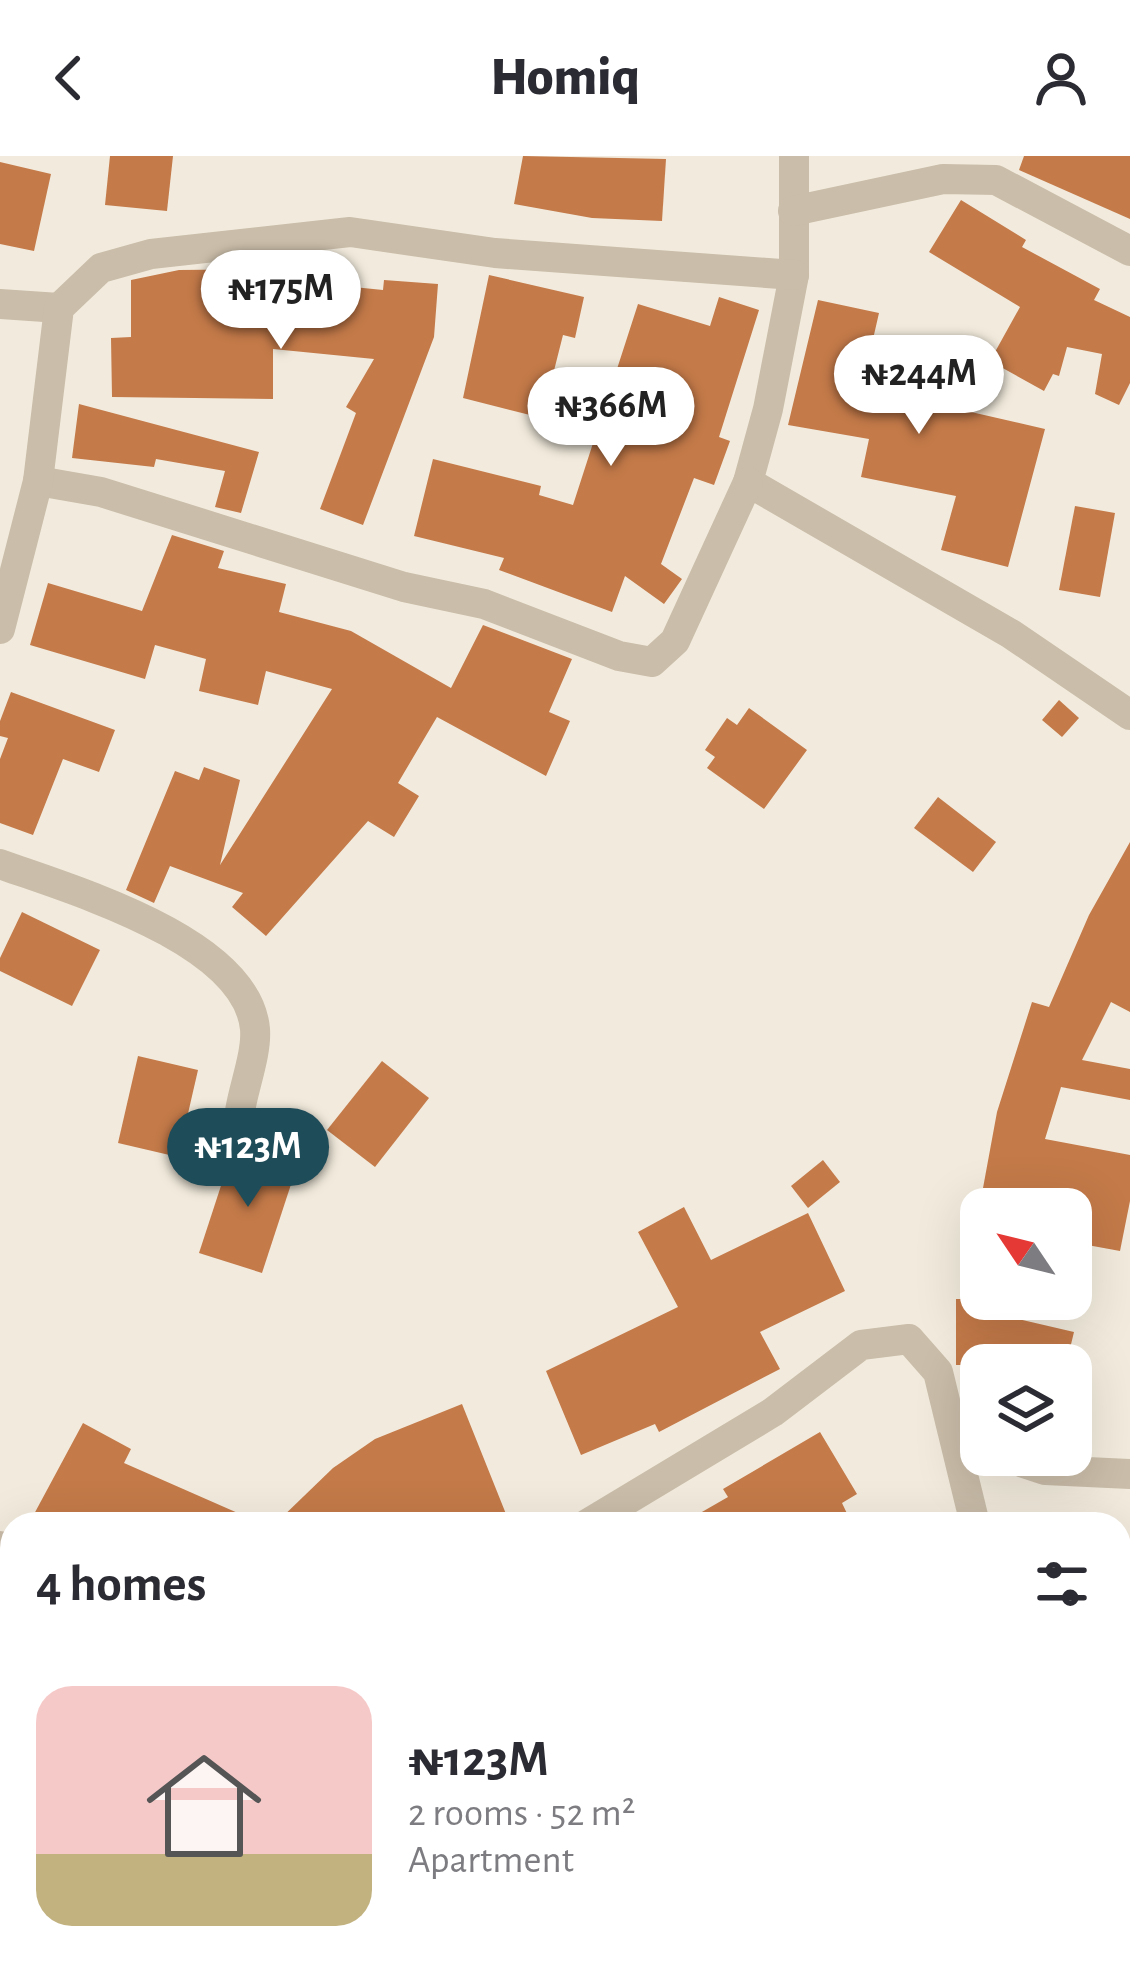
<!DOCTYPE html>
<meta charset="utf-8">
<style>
:root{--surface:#fff;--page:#f7f7f7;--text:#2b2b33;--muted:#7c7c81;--accent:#1f4c59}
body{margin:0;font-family:"Alegreya Sans",sans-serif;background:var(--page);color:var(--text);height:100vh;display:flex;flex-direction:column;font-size:45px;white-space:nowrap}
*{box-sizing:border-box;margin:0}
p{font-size:39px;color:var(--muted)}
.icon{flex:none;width:66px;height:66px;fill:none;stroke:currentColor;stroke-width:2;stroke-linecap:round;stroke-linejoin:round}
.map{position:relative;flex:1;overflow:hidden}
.sheet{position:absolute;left:0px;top:1356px;width:1131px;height:468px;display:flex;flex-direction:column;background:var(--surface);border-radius:36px 36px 0 0;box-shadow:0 12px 48px #0002}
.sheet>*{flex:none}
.needle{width:78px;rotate:305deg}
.controls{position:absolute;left:960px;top:1032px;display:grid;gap:24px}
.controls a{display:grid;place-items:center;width:132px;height:132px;border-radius:24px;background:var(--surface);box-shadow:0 12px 48px #0002;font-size:60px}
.price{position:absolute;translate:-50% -102px;padding:0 27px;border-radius:42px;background:#fff;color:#222;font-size:39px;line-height:78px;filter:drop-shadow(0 3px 6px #0008)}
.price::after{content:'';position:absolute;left:50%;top:72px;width:36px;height:27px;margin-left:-18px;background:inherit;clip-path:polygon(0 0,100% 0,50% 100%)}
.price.current{background:var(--accent);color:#fff}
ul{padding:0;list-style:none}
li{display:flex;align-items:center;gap:36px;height:300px;padding:0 36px}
li span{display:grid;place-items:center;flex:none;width:336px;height:240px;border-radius:36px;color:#555}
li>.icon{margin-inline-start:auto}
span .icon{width:144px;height:144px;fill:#fffc;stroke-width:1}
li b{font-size:51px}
h2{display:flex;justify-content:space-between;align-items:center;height:144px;padding:0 36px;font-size:51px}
header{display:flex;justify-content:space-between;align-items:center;height:156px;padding:0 36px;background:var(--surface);font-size:54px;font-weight:800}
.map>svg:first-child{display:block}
</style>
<header><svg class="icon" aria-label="back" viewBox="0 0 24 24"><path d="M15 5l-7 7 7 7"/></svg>Homiq<svg class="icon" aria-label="person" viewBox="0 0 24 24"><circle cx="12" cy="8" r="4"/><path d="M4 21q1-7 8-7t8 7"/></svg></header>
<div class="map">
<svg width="1130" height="1824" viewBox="0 0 1130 1824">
<rect width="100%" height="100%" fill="#f2ebdd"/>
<!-- building -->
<g fill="#c47a49">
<path d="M 110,0 L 173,0 L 167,55 L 105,49 Z"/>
<path d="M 523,0 L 666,3 L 662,65 L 592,62 L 514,48 Z"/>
<path d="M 1024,0 L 1130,0 L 1130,63 L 1019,14 Z"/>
<path d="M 0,6 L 51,18 L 34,95 L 0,88 Z"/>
<path d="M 961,44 L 1026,84 L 1022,91 L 1100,133 L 1094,144 L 1130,161 L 1130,227 L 1119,249 L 1095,238 L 1102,198 L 1067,191 L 1059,220 L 1053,218 L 1044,235 L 990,205 L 1020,151 L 929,96 Z"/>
<path d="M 274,113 L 274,123 L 383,134 L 384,124 L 438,128 L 434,181 L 363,369 L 320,353 L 356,257 L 346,251 L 374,203 L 273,193 L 273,243 L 112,241 L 111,182 L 131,181 L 131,124 L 179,114 Z"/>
<path d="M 489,119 L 584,141 L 575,182 L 563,179 L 542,262 L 463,242 Z"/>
<path d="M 719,141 L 759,154 L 719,281 L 730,285 L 714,329 L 694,322 L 661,408 L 682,423 L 664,448 L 625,420 L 612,456 L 499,414 L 504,402 L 414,380 L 433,303 L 541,330 L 539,339 L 573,349 L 638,148 L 710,170 Z"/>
<path d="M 818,144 L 879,157 L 862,231 L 1045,273 L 1008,411 L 941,394 L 956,340 L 861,321 L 869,283 L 788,269 Z"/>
<path d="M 79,248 L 259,296 L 241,357 L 215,351 L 225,315 L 156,303 L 154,311 L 72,302 Z"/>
<path d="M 1075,350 L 1115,357 L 1100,441 L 1059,434 Z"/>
<path d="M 172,379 L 224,395 L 218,412 L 286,428 L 279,456 L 351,475 L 451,532 L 483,469 L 572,503 L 549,556 L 570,565 L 546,620 L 437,561 L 398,627 L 419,640 L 394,681 L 368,665 L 266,780 L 232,751 L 243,737 L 170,710 L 154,747 L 126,734 L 175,615 L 199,624 L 204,611 L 240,624 L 220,709 L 332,533 L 266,515 L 258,549 L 199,535 L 206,503 L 155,489 L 145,523 L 30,489 L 48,427 L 142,455 Z"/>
<path d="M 11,536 L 115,574 L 99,616 L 63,603 L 33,679 L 0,667 L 0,603 L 8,582 L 0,580 L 0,565 Z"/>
<path d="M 1059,544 L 1079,562 L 1062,581 L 1042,564 Z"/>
<path d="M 749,552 L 807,594 L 764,653 L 707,612 L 715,601 L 705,594 L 727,562 L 737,569 Z"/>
<path d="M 938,641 L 996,686 L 973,716 L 914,672 Z"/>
<path d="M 1130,686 L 1130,856 L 1111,846 L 1082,904 L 1130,913 L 1130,944 L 1061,931 L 1045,983 L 1130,999 L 1130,1045 L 1120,1095 L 1071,1086 L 1076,1048 L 983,1032 L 997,956 L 1032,846 L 1049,851 L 1089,759 Z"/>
<path d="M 22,756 L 100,794 L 72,850 L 0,815 L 0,802 Z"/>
<path d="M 138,900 L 198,914 L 178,1001 L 118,987 Z"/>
<path d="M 382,905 L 429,942 L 375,1011 L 327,974 Z"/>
<path d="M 234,990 L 297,1010 L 262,1117 L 199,1097 Z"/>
<path d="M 823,1004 L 840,1026 L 808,1052 L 791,1030 Z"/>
<path d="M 684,1051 L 711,1104 L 808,1057 L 845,1135 L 760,1176 L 780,1213 L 659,1276 L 655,1268 L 581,1299 L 546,1215 L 678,1151 L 638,1076 Z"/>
<path d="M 956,1143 L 1005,1143 L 1005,1160 L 1074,1176 L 1066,1209 L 956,1209 Z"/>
<path d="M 462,1248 L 510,1368 L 275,1368 L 333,1312 L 375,1283 Z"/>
<path d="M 83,1267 L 131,1293 L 124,1307 L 263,1368 L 47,1368 L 33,1360 Z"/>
<path d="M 820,1276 L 857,1338 L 842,1347 L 852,1368 L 681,1368 L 728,1341 L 723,1333 Z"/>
</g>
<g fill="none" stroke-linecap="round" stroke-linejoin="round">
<!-- minor -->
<g stroke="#cabda9" stroke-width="30">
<path d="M 794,0 L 794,119 L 768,253 L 748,326 L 1011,478 L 1130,559"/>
<path d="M 793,55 L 943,23 L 996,24 L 1130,95"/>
<path d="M 0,148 L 59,152"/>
<path d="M 38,325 L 101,336 L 404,431 L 484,448 L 619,500 L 652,506 L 675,485 L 748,326"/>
<path d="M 0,473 L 38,325 L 59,152 L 101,112 L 151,98 L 350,76 L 495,97 L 794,119"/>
<path d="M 0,708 C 69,733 247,784 255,873 C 257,897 244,930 240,955"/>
<path d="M 1000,1299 L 1045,1314 L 1130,1318"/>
<path d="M 587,1368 L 773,1256 L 861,1189 L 909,1183 L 938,1216 L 975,1368"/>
<path d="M 0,1390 L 12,1396"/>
<path d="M 426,1812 L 442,1824"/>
<path d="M 296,1824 L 304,1812"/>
</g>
</g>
</svg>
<div class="controls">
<a><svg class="needle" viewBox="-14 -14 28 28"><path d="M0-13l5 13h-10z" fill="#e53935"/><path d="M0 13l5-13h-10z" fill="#7c7c81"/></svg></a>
<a><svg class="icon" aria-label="layers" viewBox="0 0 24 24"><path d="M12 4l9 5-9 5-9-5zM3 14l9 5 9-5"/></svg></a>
</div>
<b class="price" style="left:281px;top:196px">₦175M</b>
<b class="price" style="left:919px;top:281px">₦244M</b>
<b class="price" style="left:611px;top:313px">₦366M</b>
<b class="price current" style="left:248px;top:1054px">₦123M</b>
<section class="sheet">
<h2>4 homes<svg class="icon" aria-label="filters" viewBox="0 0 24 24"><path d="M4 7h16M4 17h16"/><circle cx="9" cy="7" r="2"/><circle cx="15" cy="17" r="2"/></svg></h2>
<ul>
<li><span style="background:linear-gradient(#f6c9c9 70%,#c2b280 0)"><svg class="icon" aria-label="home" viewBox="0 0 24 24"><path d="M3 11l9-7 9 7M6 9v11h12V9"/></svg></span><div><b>₦123M</b><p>2 rooms · 52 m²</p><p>Apartment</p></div></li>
</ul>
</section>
</div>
